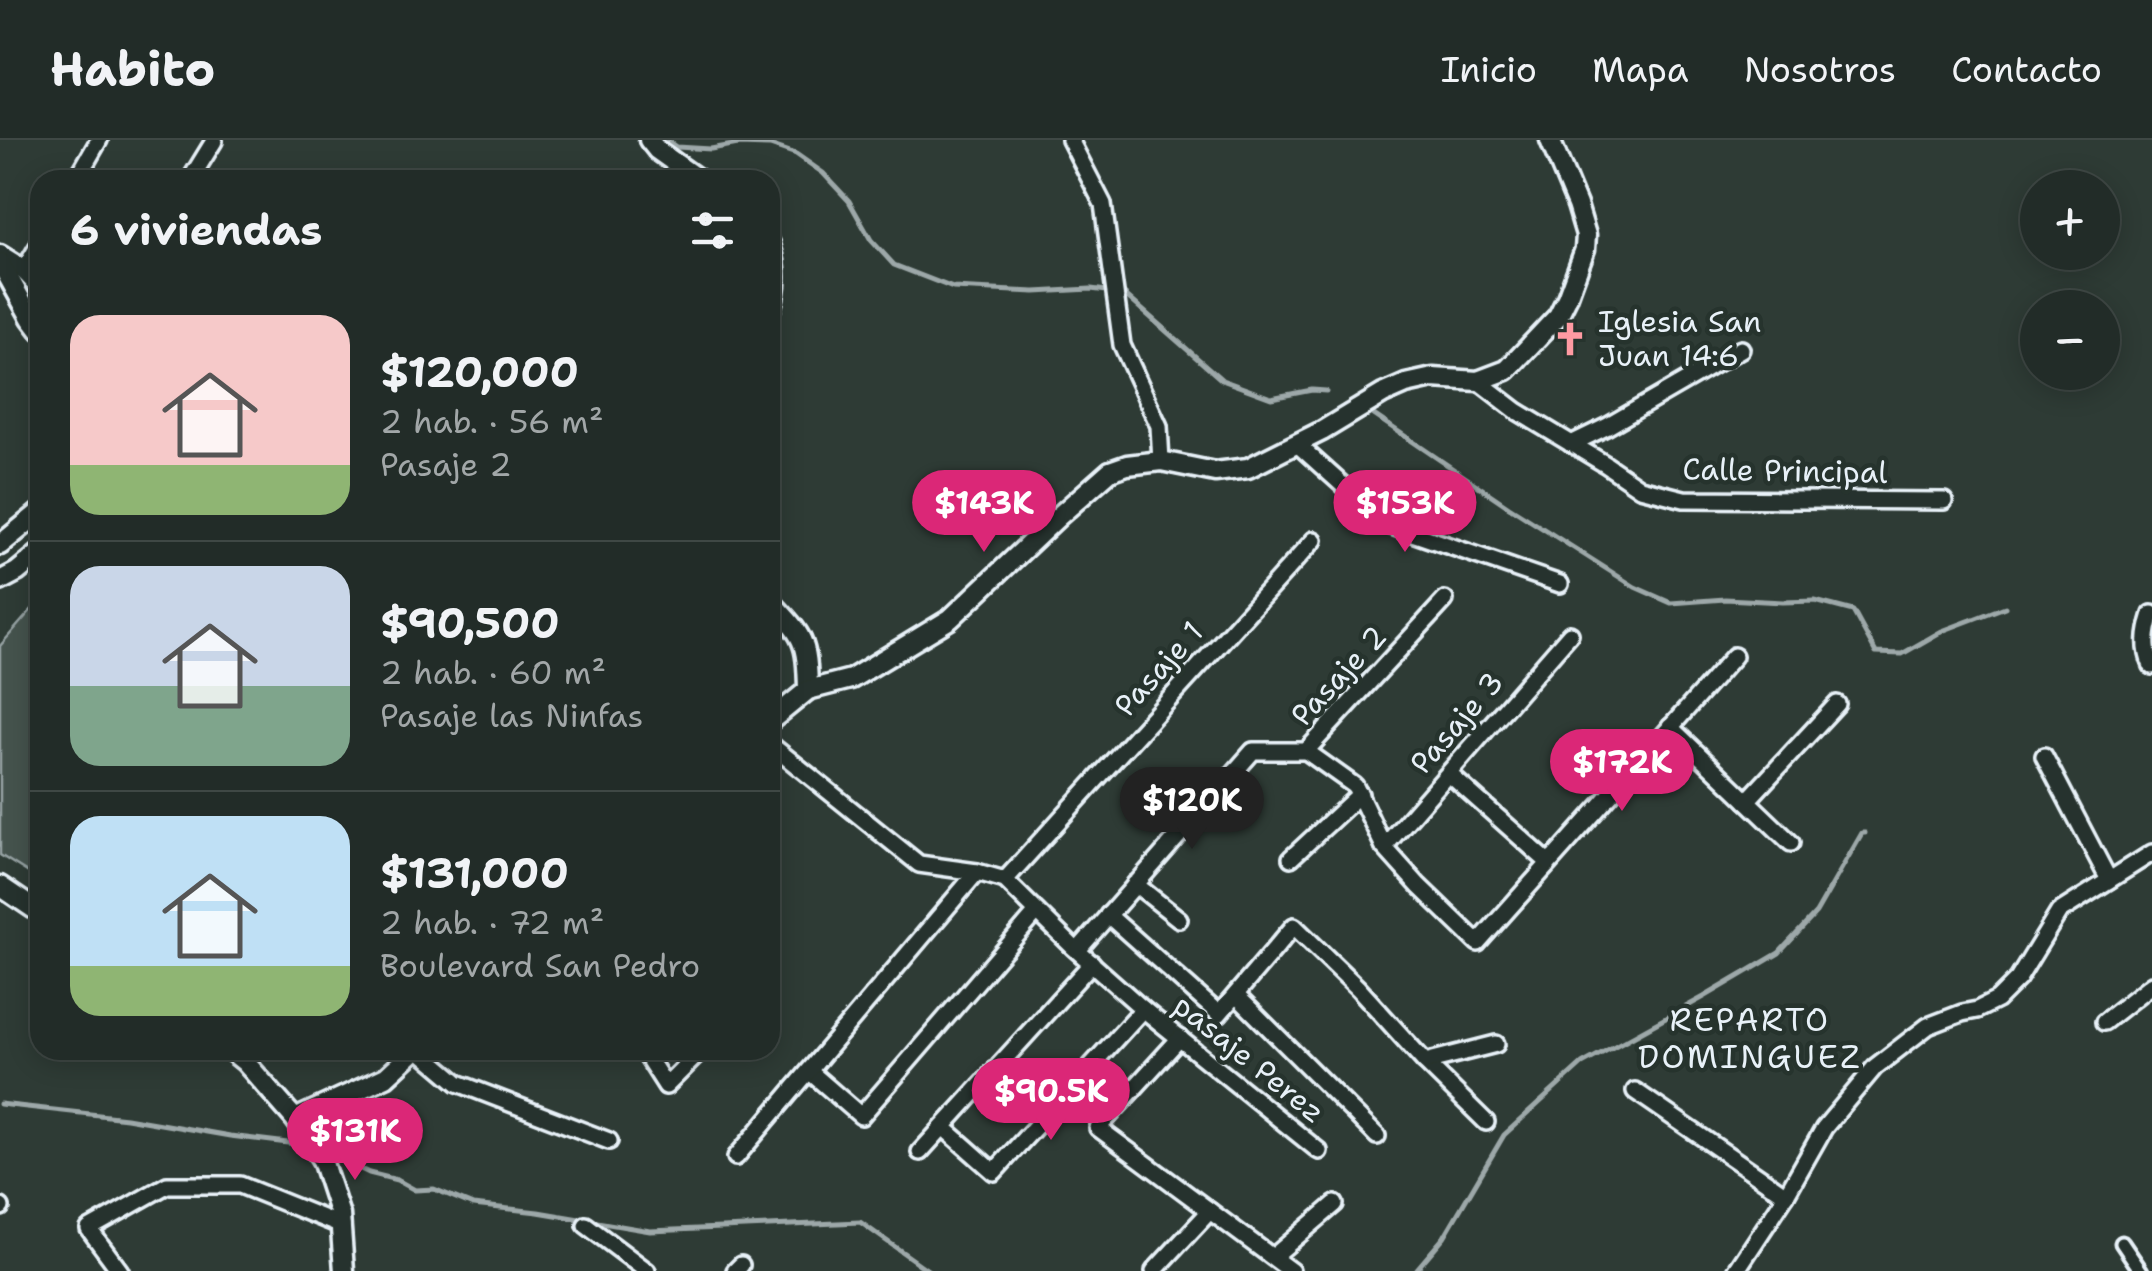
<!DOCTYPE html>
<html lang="es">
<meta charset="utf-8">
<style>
:root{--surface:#222c28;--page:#2a3430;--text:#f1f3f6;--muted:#a2a7a8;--line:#3f4845;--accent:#db2777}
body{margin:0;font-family:"Shantell Sans",sans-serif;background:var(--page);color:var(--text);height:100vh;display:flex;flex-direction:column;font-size:38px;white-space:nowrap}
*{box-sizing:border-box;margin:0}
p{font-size:32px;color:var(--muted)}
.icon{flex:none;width:55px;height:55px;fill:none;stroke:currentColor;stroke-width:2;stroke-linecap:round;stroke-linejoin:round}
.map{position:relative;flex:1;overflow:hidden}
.drawer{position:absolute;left:30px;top:30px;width:750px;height:890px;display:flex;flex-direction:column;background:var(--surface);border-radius:30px;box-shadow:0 5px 25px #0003,0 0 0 2px var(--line)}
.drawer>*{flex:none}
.controls{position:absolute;left:2020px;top:30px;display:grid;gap:20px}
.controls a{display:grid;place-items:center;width:100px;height:100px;border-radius:50%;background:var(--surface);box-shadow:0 5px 25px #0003,0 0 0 2px var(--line);font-size:50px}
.price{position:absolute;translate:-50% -85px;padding:0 22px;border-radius:35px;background:var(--accent);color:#fff;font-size:32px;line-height:65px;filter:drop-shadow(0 2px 5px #0008)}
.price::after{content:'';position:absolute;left:50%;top:60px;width:30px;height:22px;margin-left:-15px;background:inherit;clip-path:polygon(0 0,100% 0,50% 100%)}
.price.active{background:#222;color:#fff}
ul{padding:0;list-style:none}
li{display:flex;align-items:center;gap:30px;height:250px;padding:0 40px}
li+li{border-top:2px solid var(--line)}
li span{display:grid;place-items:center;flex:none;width:280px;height:200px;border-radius:30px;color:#555}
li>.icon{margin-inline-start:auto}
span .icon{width:120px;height:120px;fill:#fffc;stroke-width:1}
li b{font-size:42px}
h2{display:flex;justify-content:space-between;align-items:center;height:120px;padding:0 40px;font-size:42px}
header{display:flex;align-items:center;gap:60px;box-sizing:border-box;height:140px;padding:0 50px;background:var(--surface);border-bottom:2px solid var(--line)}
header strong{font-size:48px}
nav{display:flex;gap:55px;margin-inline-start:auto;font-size:35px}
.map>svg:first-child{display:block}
</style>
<header>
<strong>Habito</strong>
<nav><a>Inicio</a><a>Mapa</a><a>Nosotros</a><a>Contacto</a></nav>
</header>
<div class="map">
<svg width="2152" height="1131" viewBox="0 0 2152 1131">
<rect width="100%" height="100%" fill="#2e3b35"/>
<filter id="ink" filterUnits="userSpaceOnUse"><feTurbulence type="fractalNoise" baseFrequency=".01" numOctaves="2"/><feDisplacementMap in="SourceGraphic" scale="20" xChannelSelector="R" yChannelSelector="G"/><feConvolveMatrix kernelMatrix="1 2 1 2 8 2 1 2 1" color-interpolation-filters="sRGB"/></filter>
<g filter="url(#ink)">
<!-- green -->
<path fill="#45524e" stroke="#96a2a3" stroke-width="2.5" d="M 40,460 L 40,740 L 0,715 L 0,506 Z"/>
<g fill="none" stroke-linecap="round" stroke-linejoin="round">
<!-- stream -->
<g stroke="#9da8a9" stroke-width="5">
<path d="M 667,0 L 677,7 L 711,9 L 738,4 L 770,5 L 796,14 L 823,33 L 849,61 L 871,100 L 894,125 L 953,148 L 1035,152 L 1091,149 L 1123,153 L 1222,240 L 1271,258 L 1312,250 L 1326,251"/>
<path d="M 1368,271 L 1509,367 L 1635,447 L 1671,463 L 1725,459 L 1783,462 L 1815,461 L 1853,471 L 1876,513 L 1902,514 L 1942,491 L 2005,467"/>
<path d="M 0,964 L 126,978 L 230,996 L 296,1004"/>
<path d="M 331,1015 L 369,1033 L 397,1040 L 415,1050 L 434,1049 L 473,1065 L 538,1072 L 650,1091 L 860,1082 L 929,1131"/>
<path d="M 1415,1131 L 1444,1097 L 1504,995 L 1582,924 L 1704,857 L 1779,813 L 1816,773 L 1862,693 L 1865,693"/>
</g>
<!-- pedestrian casing -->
<g stroke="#e8f1f8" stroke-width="19">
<path id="pedestrian" d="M 2122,1103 L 2141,1131"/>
</g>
<!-- minor casing -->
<g stroke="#e8f1f8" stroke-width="22">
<g id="minor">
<path d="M 1070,0 L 1103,64 L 1122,205 L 1159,286 L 1161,321"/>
<path d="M 76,40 L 99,0"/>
<path d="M 190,40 L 214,1"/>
<path d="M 24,130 L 40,103"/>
<path d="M 1478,241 L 1517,271 L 1605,324 L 1640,348 L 1684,359 L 1944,361"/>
<path d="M 1297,304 L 1386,384 L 1560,444"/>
<path d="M 1571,304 L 1608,286 L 1741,209"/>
<path d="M 2152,474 C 2146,493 2144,508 2152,526"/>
<path d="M 1670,587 L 1791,703"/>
<path d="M 770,604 L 919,724 L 977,732 L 1005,740 L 1073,807 L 1143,869 L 1319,1011"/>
<path d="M 1306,611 L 1355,646 L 1384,707 L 1419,746 L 1478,803 L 1734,516"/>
<path d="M 2044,616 L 2109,740"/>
<path d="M 1449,634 L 1549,723"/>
<path d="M 1747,661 L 1837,564"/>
<path d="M 1384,707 L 1570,494"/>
<path d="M 1291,718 L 1360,654"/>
<path d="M 1005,740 L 1314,400"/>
<path d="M 1135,744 L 1179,779"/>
<path d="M 1108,775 L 1219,874 L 1294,786 L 1358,848 L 1425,922 L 1486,982"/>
<path d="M 1078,810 L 1253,611 L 1306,611 L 1445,460"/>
<path d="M 1236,855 L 1377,996"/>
<path d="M 2104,882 L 2152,844"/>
<path d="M 1180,898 L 1098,988 L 1291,1131"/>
<path d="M 419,910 L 458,943 L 609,1001"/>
<path d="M 643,910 L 666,946 L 697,915"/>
<path d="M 1425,922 L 1496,904"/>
<path d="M 809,931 L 861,976 L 1037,772"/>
<path d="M 1635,951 L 1786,1055"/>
<path d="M 943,987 L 994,1032 L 1143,869"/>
<path d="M 920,1012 L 1092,823"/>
<path d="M 736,1017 L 977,732"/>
<path d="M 0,1067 L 1,1067"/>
<path d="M 586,1085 L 647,1131"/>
<path d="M 1273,1117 L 1335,1064"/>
<path d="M 120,1131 L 89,1089 L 167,1045 L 240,1045 L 342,1086"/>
<path d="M 735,1131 L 741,1125"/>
<path d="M 1154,1131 L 1210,1071"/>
<path d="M 1736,1131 L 1786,1055 L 1824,988 L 1875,927 L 1928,886 L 1962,873 L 1977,870 L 1997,860 L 2018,839 L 2059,772 L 2152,713"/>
</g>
</g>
<!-- tertiary casing -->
<g stroke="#e8f1f8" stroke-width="25">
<g id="tertiary">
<path d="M 649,0 L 657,10 L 699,40"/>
<path d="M 770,104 C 777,125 777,148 770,170"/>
<path d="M 0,115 L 24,130 L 40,147"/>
<path d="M 0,122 L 31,178 L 40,190"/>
<path d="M 0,405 L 40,372"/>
<path d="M 0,441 L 17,432 L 40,413"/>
<path d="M 770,461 C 804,497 807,500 808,550"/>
<path d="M 770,581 L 808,550 L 851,539 L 950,479 L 1059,376 L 1110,331 L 1127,325 L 1161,321 L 1215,332 L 1248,328 L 1322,291 L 1383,254 L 1406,244 L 1433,238 L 1478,241 L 1507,230 L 1558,176 L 1567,158 L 1585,109 L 1586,95 L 1577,65 L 1550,0"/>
<path d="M 0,746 L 40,773"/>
<path d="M 230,910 L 245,922 L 295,979 L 322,1020 L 340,1075 L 344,1131"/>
<path d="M 295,979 L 386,937 L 415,910"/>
</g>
</g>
<!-- pedestrian -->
<use href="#pedestrian" stroke="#26332d" stroke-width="11"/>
<!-- minor -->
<use href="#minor" stroke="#26332d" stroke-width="15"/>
<!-- tertiary -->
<use href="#tertiary" stroke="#26332d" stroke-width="18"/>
</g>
</g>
<!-- icons -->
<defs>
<g id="church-bare" transform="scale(2.7)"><path d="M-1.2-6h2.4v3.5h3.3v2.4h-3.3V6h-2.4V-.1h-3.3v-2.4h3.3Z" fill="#ff9aa2" stroke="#26332d" stroke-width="2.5" paint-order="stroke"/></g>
</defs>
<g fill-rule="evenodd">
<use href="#church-bare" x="1570" y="199"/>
</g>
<g text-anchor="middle" stroke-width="9" stroke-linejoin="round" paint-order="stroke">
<!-- poi labels -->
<g font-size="30" fill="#e8f1f8" stroke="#26332d" text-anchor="start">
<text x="1598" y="192">Iglesia San<tspan x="1598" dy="34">Juan 14:6</tspan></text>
</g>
<!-- street labels -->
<g font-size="30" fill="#e8f1f8" stroke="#26332d">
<text transform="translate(1785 331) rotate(1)" y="10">Calle Principal</text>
<text transform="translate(1159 529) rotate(-48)" y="10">Pasaje 1</text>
<text transform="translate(1339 536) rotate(-47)" y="10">Pasaje 2</text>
<text transform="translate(1457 583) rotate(-49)" y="10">Pasaje 3</text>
<text transform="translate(1249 919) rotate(39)" y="10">pasaje Perez</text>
</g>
<!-- neighbourhood labels -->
<g font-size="32" letter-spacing="2.5" fill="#e8f1f8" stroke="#26332d">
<text x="1750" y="891">REPARTO<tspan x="1750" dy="37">DOMINGUEZ</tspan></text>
</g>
</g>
</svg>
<div class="controls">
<a>+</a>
<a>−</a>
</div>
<b class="price" style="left:984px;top:415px">$143K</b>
<b class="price" style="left:1405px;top:415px">$153K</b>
<b class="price" style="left:1622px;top:674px">$172K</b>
<b class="price active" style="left:1192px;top:712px">$120K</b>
<b class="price" style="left:1051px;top:1003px">$90.5K</b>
<b class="price" style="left:355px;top:1043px">$131K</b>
<section class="drawer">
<h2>6 viviendas<svg class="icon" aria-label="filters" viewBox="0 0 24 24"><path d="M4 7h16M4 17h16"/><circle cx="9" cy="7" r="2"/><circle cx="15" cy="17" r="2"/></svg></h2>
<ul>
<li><span style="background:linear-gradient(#f6c9c9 75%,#8fb573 0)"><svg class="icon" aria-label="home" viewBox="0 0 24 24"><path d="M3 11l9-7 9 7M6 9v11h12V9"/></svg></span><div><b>$120,000</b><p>2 hab. · 56 m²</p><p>Pasaje 2</p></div></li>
<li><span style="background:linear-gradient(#c9d6e8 60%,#7fa58c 0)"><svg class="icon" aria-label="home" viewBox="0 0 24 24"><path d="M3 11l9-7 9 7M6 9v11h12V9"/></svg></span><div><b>$90,500</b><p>2 hab. · 60 m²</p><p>Pasaje las Ninfas</p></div></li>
<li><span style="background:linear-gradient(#bfe0f5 75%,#8fb573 0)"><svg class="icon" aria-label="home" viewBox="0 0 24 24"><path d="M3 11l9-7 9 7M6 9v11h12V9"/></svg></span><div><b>$131,000</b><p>2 hab. · 72 m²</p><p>Boulevard San Pedro</p></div></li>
</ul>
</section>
</div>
